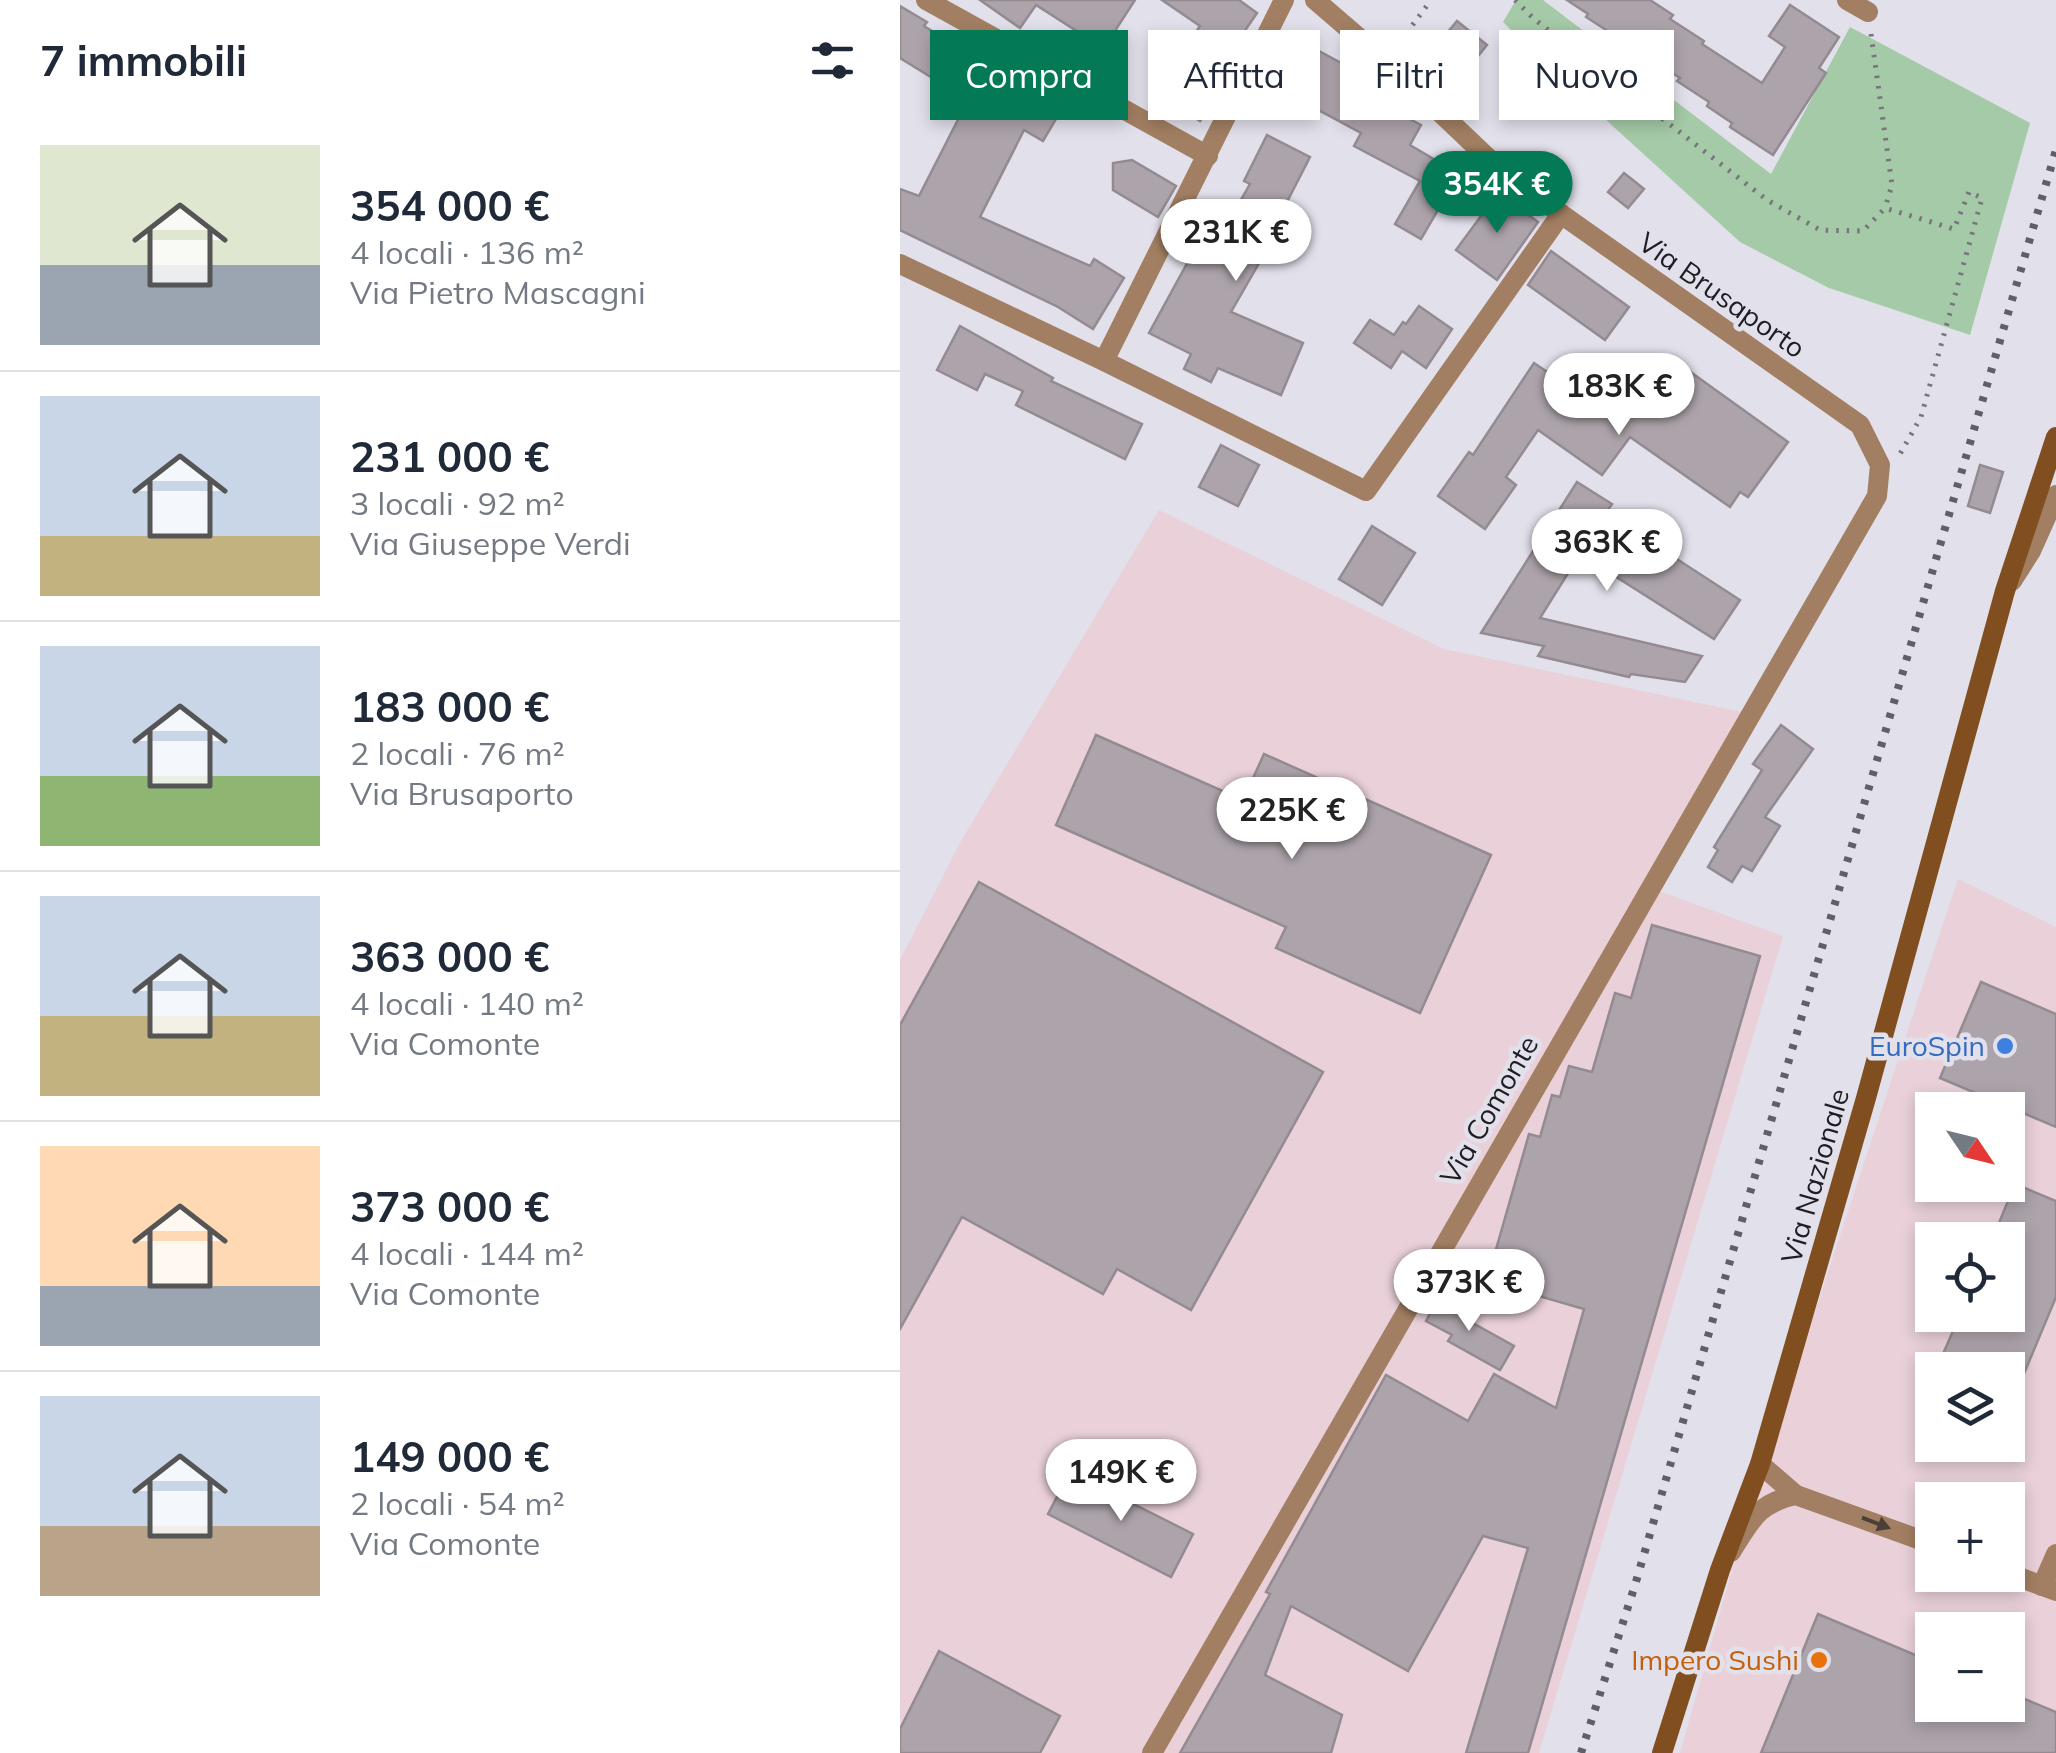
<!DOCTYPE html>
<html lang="it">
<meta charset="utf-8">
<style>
:root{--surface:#fff;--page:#f2f2f3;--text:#1f2937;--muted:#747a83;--line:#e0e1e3;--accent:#047955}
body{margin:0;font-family:Mulish,sans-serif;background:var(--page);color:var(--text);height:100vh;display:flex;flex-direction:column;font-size:38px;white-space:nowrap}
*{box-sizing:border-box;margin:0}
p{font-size:32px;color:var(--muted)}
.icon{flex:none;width:55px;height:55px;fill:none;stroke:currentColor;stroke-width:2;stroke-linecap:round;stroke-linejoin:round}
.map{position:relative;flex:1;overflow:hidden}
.sheet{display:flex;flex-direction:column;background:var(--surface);width:900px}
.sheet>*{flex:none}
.top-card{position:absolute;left:30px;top:30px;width:950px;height:90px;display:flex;gap:20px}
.needle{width:65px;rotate:125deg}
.tools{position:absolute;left:1015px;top:1092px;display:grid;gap:20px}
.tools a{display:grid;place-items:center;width:110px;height:110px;border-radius:0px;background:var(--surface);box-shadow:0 5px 15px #0003;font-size:50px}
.price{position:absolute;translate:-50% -85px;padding:0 22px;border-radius:35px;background:#fff;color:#222;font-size:32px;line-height:65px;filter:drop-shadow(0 2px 5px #0008)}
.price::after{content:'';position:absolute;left:50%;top:60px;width:30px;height:22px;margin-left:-15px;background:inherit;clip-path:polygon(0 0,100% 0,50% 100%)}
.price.current{background:var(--accent);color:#fff}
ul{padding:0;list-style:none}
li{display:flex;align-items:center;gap:30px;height:250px;padding:0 40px}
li+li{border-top:2px solid var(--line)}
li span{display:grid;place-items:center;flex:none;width:280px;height:200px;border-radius:0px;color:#555}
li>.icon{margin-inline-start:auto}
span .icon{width:120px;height:120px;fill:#fffc;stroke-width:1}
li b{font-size:42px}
h2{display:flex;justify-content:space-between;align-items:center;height:120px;padding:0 40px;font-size:42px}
.tag{padding:0 35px;border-radius:0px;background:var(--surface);box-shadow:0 5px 15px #0003;font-size:35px;line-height:90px}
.tag.current{background:var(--accent);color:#fff}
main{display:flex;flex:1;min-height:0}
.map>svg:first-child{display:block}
</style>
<main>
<section class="sheet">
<h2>7 immobili<svg class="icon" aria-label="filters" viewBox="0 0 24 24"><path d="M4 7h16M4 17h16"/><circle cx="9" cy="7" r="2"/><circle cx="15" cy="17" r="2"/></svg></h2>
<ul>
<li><span style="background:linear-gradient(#dfe7d0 60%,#9aa5b1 0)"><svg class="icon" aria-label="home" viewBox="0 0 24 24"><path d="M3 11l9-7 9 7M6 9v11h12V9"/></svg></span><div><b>354 000 €</b><p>4 locali · 136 m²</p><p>Via Pietro Mascagni</p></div></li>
<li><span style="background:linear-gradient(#c9d6e8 70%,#c2b280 0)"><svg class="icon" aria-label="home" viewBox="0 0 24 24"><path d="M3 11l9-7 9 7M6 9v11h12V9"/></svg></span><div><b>231 000 €</b><p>3 locali · 92 m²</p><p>Via Giuseppe Verdi</p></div></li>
<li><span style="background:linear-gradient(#c9d6e8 65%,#8fb573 0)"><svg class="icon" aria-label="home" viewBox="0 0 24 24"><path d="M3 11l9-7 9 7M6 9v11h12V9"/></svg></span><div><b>183 000 €</b><p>2 locali · 76 m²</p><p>Via Brusaporto</p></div></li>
<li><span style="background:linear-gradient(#c9d6e8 60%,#c2b280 0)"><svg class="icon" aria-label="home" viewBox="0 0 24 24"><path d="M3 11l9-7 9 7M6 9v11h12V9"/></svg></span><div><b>363 000 €</b><p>4 locali · 140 m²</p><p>Via Comonte</p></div></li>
<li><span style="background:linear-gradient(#ffd9b3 70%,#9aa5b1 0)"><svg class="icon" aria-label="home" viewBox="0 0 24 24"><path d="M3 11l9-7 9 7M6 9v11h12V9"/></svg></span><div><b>373 000 €</b><p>4 locali · 144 m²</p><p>Via Comonte</p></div></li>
<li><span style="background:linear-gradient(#c9d6e8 65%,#b9a48a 0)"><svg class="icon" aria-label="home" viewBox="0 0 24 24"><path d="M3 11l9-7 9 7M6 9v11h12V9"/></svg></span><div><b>149 000 €</b><p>2 locali · 54 m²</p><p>Via Comonte</p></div></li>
</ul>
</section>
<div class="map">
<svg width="1156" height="1753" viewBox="0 0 1156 1753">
<rect width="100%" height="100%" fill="#e2e0eb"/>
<!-- industrial -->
<g fill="#e9d0d9" fill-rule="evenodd">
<path d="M 259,510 L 544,649 L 861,716 L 756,890 L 883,936 L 639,1753 L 0,1753 L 0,960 L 61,841 Z"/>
<path d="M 1058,879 L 1156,927 L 1156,1753 L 780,1753 L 848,1514 ZM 1032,1110 L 1108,1110 L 1108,1185 L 1032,1185 ZM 1032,1240 L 1108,1240 L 1108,1315 L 1032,1315 ZM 1032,1370 L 1108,1370 L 1108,1445 L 1032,1445 ZM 1032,1500 L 1108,1500 L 1108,1575 L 1032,1575 ZM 1032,1630 L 1108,1630 L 1108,1705 L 1032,1705 Z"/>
</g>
<!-- green -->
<path fill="#a5caa7" d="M 616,0 L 643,0 L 871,174 L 950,27 L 1130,123 L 1070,335 L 929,288 L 840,242 L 648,67 L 603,22 Z"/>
<!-- building -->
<g fill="#ada4ab" stroke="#938b91" stroke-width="2.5">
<path d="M 80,0 L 235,0 L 189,71 L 171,59 L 180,45 L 173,40 L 178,32 L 136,5 L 120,28 Z"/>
<path d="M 262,0 L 339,0 L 357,13 L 314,76 L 324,83 L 300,121 L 256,92 L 300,26 Z"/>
<path d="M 667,0 L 750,0 L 773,15 L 770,19 L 804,41 L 802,44 L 862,83 L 885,47 L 869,36 L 890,5 L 939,37 L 919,68 L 926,73 L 873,155 L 830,127 L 832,123 L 807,106 L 809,102 L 777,81 L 780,78 L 686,17 L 688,14 Z"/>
<path d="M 0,6 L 27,22 L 24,26 L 126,90 L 128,86 L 163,107 L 143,141 L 124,130 L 80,217 L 190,266 L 194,259 L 224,278 L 193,329 L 158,307 L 0,230 L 0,189 L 19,196 L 68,100 L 0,58 Z"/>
<path d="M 557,21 L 587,45 L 557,82 L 527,57 Z"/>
<path d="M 395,38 L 454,70 L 446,86 L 521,125 L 510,145 L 559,174 L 521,239 L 495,224 L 520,181 L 454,146 L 461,133 L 370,84 Z"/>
<path d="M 367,135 L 410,157 L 370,235 L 374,237 L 331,312 L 403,343 L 381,395 L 318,368 L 311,382 L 284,369 L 291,354 L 249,333 L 302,236 L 316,243 L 350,184 L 344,181 Z"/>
<path d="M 232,160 L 276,186 L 258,217 L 213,190 L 213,163 Z"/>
<path d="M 724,173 L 744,189 L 728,208 L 708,192 Z"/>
<path d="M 598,193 L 638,222 L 597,280 L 556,250 Z"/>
<path d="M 651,251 L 729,307 L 705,340 L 628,285 Z"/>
<path d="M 519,306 L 552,329 L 526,368 L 502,351 L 491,368 L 454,343 L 470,320 L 494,335 L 503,322 L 506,324 Z"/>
<path d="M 60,326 L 153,378 L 151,381 L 242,424 L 225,459 L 116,405 L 123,391 L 85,374 L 77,390 L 37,370 Z"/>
<path d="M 634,363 L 696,405 L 701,398 L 712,406 L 725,387 L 749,404 L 778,363 L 888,442 L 848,497 L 840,492 L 830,507 L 730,437 L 702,475 L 638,430 L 606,477 L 616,485 L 585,529 L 538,496 L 569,452 L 573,455 Z"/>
<path d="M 321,445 L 359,465 L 338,506 L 299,487 Z"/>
<path d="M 1080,465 L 1103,472 L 1090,513 L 1068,506 Z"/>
<path d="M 677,482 L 712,504 L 706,513 L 840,600 L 814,639 L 680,554 L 640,618 L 802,656 L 785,682 L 731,674 L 729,677 L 638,656 L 644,646 L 581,633 Z"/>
<path d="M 472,526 L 515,553 L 482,605 L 439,579 Z"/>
<path d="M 881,725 L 913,749 L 865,817 L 880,826 L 852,871 L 842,866 L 832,882 L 808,867 L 818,850 L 814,847 L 862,770 L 853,764 Z"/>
<path d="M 196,735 L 343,800 L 364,754 L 591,855 L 520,1013 L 376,948 L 386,927 L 156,825 Z"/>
<path d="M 79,882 L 423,1072 L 291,1310 L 217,1269 L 203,1294 L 62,1217 L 0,1329 L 0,1025 Z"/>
<path d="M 752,925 L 860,956 L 628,1753 L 566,1753 L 628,1548 L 583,1536 L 508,1671 L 391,1606 L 365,1675 L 442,1715 L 431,1753 L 280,1753 L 370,1594 L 366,1592 L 486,1375 L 568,1421 L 594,1374 L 656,1408 L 684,1309 L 587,1281 L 629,1134 L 640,1137 L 652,1095 L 660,1097 L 669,1066 L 692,1072 L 715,993 L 731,998 Z"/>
<path d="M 1081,982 L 1156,1014 L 1156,1127 L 1040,1078 Z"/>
<path d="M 1115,1184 L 1156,1201 L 1156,1297 L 1108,1412 L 1108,1370 L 1036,1370 L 1060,1315 L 1108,1315 L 1108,1240 L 1092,1240 Z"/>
<path d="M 540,1296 L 566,1310 L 562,1317 L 614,1346 L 600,1370 L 548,1341 L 552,1335 L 526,1321 Z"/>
<path d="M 170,1472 L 293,1534 L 271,1577 L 148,1514 Z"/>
<path d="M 918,1614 L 1032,1662 L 1032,1705 L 1108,1705 L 1108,1692 L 1156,1712 L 1156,1753 L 861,1753 Z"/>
<path d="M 39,1651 L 160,1716 L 140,1753 L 0,1753 L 0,1729 Z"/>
</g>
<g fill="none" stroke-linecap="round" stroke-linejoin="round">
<!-- path -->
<g stroke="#77757d" stroke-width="5" stroke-dasharray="2.5 8" stroke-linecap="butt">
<path d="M 615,0 L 633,18 L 867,200 L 920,230 L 963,231 L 985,208 L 1054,229 L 1069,192 L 1082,198 L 1021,417 L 1000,454"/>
<path d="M 971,34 L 992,185 L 985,208"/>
<path d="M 500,42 L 531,0"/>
</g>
<!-- street -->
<g stroke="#a27f62" stroke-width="20">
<path d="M 26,0 L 308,156"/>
<path d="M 947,0 L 968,12"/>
<path d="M 0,264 L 204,361 L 384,0"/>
<path d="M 204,361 L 466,491 L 661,214"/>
<path d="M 1112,581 L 1131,551 L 1156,495"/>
<path d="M 860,1464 L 896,1495"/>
<path d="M 831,1552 C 851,1520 858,1503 896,1495 L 1032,1544"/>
<path d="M 1108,1573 L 1156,1591"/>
<path d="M 1142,1586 L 1156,1554"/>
<path d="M 252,1753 L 977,496 L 980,465 L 960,425 L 661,214 L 588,158 L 486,61 L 415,0"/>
</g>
<!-- secondary -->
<path stroke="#814f1f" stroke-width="20" d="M 762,1753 L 820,1570 L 860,1464 L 966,1098 L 1105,591 L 1156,437"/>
<!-- rail -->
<path stroke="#615f66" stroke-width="8" stroke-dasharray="5 10" stroke-linecap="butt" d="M 681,1753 L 735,1585 L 1156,150"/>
</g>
<!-- one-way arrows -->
<defs><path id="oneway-solid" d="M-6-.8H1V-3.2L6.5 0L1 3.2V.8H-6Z" transform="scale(2.5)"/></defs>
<use fill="#4c3f38" href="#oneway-solid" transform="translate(976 1523) rotate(21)"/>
<!-- markers -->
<circle fill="#3f7fe0" stroke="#e2e0eb" stroke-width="4" cx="1105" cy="1046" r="10"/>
<circle fill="#e8710a" stroke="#e2e0eb" stroke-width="4" cx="919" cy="1660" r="10"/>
<g text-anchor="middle" stroke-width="9" stroke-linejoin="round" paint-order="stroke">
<!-- street labels -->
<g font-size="28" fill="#1e1d21" stroke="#e2e0eb">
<text transform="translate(822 295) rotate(35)" y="10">Via Brusaporto</text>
<text transform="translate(589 1110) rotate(-60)" y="10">Via Comonte</text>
<text transform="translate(915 1176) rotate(-74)" y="10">Via Nazionale</text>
</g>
<!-- shop labels -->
<g font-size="28" fill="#366cbe" stroke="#e2e0eb" text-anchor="end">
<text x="1085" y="1056">EuroSpin</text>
</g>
<!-- food labels -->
<g font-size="28" fill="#c56008" stroke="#e2e0eb" text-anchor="end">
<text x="899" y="1670">Impero Sushi</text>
</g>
</g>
</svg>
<div class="tools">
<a><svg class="needle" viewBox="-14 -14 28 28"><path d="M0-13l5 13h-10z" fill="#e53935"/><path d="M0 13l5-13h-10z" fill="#747a83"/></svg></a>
<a><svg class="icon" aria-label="locate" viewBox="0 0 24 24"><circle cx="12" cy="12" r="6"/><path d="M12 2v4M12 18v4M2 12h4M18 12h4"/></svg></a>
<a><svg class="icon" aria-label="layers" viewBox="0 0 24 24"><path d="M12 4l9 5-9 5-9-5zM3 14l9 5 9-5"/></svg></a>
<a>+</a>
<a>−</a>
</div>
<b class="price current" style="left:597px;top:236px">354K €</b>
<b class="price" style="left:336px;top:284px">231K €</b>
<b class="price" style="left:719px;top:438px">183K €</b>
<b class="price" style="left:707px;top:594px">363K €</b>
<b class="price" style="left:392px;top:862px">225K €</b>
<b class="price" style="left:569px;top:1334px">373K €</b>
<b class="price" style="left:221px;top:1524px">149K €</b>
<div class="top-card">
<a class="tag current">Compra</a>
<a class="tag">Affitta</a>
<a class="tag">Filtri</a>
<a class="tag">Nuovo</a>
</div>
</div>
</main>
